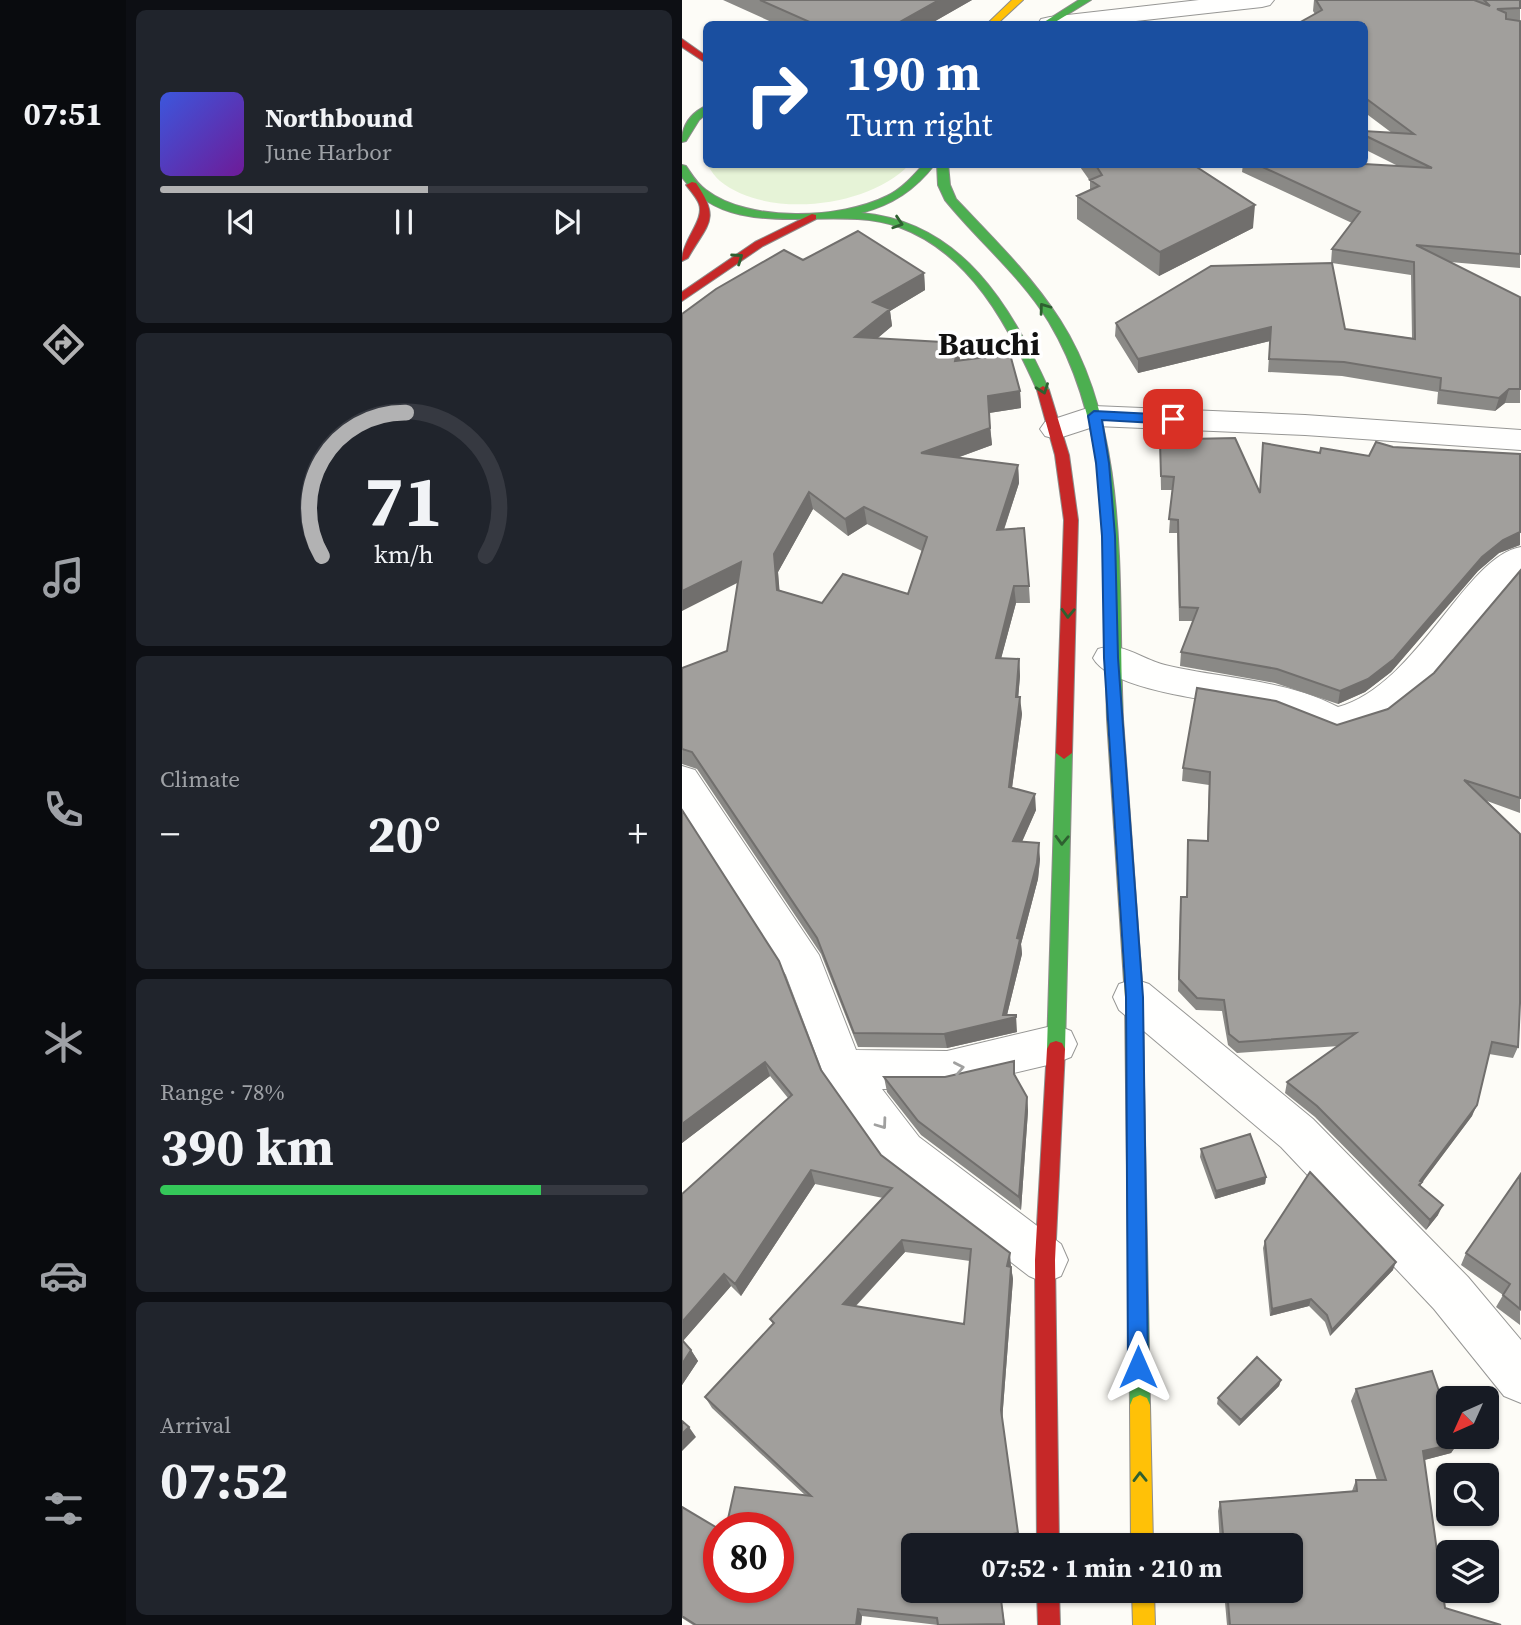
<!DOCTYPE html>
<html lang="en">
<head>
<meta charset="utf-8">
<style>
	body { margin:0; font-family:"Source Serif 4",serif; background:#20242c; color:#f1f3f6; height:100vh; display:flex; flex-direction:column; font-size:26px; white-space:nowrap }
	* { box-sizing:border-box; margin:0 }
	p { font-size:23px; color:#9ea1a6 }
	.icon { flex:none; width:38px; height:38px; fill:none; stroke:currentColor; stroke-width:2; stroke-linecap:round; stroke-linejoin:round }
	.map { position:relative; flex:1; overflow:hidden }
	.panel { display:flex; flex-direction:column; gap:10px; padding:10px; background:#0d0f14; width:556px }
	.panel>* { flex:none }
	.top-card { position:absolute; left:21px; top:21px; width:665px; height:147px; border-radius:10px; box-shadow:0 2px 5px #0004; background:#1a4fa0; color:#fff; overflow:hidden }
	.needle { width:46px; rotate:225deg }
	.controls { position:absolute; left:754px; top:1386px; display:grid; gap:14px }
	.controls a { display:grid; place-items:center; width:63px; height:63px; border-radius:10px; background:#171b24; box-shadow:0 2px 5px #0004; font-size:35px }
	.speed { position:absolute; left:21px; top:1512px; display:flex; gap:14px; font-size:35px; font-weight:700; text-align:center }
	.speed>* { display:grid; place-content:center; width:91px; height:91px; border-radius:50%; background:#171b24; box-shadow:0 2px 5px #0004; line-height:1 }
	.speed .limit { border:10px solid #d22; background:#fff; color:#111 }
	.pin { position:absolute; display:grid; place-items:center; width:60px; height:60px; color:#fff; margin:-30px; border-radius:14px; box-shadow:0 4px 10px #0006 }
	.me { position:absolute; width:77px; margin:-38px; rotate:0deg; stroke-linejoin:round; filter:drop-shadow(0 0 5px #0008) }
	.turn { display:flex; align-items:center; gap:24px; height:147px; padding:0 28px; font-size:32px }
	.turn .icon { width:91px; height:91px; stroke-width:2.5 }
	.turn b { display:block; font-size:49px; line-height:60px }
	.big { font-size:52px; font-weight:700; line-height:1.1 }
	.panel .card { flex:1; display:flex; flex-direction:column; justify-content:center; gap:10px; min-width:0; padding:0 24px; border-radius:10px; background:#20242c }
	.panel .dial { align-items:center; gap:0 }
	.dial svg { height:182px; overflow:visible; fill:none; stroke:#363941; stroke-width:7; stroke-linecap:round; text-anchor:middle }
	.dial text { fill:#f1f3f6; stroke:none }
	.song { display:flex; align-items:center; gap:21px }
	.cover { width:84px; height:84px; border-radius:10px; background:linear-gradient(135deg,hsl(230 70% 55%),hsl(280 70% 35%)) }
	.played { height:7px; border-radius:4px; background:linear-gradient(90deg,#b2b2b3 55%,#363941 55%) }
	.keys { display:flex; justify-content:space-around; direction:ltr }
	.heat { display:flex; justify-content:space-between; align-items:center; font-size:38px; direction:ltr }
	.charge { height:10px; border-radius:5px; background:linear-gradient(90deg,#34c759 78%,#363941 0) }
	.trip { position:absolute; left:219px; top:1533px; width:402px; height:70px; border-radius:10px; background:#171b24; box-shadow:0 2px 5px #0004; font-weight:700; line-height:70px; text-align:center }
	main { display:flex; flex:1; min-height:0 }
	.tabs { display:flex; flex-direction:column; width:126px; justify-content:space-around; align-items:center; background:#090b0e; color:#9ea1a6 }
	.tabs .icon { width:49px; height:49px }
	.tabs .selected { color:#b2b2b3 }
	.tabs b { font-size:32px; color:#f1f3f6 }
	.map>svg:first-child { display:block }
	.green { fill:#e6f3d7 }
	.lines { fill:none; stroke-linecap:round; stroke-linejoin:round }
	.street-casing { stroke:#979795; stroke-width:2 }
	.fast-casing { stroke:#8e8d8b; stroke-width:2 }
	.slow-casing { stroke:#8e8d8b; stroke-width:2 }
	.jam-casing { stroke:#8e8d8b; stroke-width:2 }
	.street { fill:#fffffe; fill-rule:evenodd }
	.fast { fill:#4caf50; fill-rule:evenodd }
	.slow { fill:#ffc107; fill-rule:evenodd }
	.jam { fill:#c62828; fill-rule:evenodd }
	.wall { fill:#8a8986; fill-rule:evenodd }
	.shaded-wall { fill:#716f6d }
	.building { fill:#a19f9c; stroke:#716f6d; stroke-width:2; fill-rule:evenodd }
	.oneway { stroke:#2e6030 }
	.oneway2 { stroke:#a0a09f }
	.route { fill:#1a73e8; stroke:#114b97; stroke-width:2 }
	.labels { text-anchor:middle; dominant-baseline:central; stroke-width:7; stroke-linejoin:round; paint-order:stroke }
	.far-town-label { font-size:32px; font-weight:bold; fill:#111; stroke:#fff }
</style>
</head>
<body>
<main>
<nav class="tabs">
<b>07:51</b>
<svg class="icon selected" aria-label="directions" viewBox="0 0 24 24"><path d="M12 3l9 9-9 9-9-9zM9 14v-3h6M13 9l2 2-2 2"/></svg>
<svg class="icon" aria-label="music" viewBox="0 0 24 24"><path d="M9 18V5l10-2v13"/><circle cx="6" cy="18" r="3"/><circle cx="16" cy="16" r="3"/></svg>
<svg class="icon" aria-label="phone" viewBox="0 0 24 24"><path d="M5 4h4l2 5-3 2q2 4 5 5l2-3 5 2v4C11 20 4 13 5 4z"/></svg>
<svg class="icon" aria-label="climate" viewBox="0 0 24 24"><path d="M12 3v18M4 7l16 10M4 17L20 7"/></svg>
<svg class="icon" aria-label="car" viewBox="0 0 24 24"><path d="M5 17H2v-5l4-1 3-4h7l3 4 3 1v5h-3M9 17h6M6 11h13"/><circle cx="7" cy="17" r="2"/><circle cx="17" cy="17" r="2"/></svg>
<svg class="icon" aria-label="filters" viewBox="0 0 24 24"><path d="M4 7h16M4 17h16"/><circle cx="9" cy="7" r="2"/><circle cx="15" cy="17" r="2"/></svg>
</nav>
<section class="panel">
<div class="card">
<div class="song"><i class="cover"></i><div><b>Northbound</b><p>June Harbor</p></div></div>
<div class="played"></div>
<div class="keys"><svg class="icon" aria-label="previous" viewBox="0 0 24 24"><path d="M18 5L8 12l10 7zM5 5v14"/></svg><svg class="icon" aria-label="pause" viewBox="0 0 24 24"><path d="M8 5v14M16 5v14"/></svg><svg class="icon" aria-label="next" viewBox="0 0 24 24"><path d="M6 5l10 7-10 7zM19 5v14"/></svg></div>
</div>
<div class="card dial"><svg viewBox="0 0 100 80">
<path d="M14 69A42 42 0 1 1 86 69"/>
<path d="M14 69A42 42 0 0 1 51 6" stroke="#b2b2b3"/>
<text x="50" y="56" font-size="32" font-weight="700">71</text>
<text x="50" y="72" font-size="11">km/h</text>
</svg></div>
<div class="card"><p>Climate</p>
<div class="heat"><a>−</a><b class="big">20°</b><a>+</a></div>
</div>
<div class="card"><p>Range · 78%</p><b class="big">390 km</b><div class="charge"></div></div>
<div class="card"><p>Arrival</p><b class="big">07:52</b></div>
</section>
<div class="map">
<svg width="839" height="1625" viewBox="0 0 839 1625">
	<rect width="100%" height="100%" fill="#fdfcf7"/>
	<path class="green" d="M25,165V164L227,165C187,207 86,220 38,181C33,177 29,170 25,165Z"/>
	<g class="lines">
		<g class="street-casing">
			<path id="street" d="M517,0H592L588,5L580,7L427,24H356L359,19L368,17Z
				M412,406L623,415L839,430V450L623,435L414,426L374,439L363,436L358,429L363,422Z
				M839,547V575L747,685L702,720L653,736C632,730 614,718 593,712C553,702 431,694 411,658L416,649C441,641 459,659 483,665C541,679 602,679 656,707C736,685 783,556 839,547Z
				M0,766L13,770L137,955L174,1050L265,1051L374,1025L389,1031L395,1044L389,1057L374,1063L265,1089H200L237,1137L379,1244L386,1260L379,1276L363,1283L347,1276L205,1167L145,1083L104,975L0,813Z
				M452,979L467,984L631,1119L786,1277L839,1340V1403L822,1396L752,1309L599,1147L437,1010L431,997L437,984Z"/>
		</g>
		<g class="fast-casing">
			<path id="fast" d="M397,0H409L370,24H359Z
				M24,106V114L17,120L4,141L0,142C0,125 9,113 24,106Z
				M242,164H253C233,190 210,205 179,213C280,222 329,306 367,390L365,393H357L355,390C326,325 288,253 217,227C150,202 49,247 0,177V165L4,166C10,175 15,184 24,190C67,223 159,219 205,196C220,189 231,176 242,164Z
				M255,164H266L268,185L274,199C310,237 349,275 378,320C450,432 435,591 441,719L438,723L433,725L425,719C421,588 437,439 367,322C339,276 297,242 263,200L256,185Z
				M382,747L390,753L383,1049L380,1055L374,1057L368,1055L365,1049L374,753Z
				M453,1077L459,1079L462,1085L468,1405L465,1412L458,1415L451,1412L448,1405L444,1085L447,1079Z"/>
		</g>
		<g class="slow-casing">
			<path id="slow" d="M330,0H341L315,24H305Z
				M433,713L441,719L461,997L462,1085L459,1091L453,1093L447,1091L444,1085L443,997L425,719Z
				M458,1395L465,1398L468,1405L471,1545H449L448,1405L451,1398Z
				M450,1591H472L473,1625H451Z"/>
		</g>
		<g class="jam-casing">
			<path id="jam" d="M0,39L24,56V63L0,47Z
				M10,182L14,183C39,220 26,223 6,258L0,261C0,240 23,220 17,204C15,198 8,190 4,185Z
				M130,214L134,215V219L81,246L0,301V292L73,242Z
				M361,386L367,390L387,455L396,520L390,753L382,759L374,753L382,520L373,455L355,390Z
				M374,1041L380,1043L383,1049L373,1260L377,1545H355L353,1260L365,1049L368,1043Z
				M355,1591H377L378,1625H356Z"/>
		</g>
		<use href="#street" class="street"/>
		<use href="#fast" class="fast"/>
		<use href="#slow" class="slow"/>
		<use href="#jam" class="jam"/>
	</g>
	<path class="wall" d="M41,0H290L248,24H94Z
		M632,0H838V21H836H838V268L768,262L838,297V403H823L813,411L755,404L756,392L660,376L586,372L588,341L456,373L433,336L434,323L649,263L650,249L670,223L560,172L561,164H682L716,166L682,149V131L710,133L682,112V24L633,14L631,11ZM650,263L729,275L730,338L663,329Z
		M396,164H510L571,228L477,276L395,219V196L408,190V181Z
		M121,260L242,273L243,290L208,311L210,326L195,338L278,360L338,391L339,408L307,413L310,445L275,458L336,465L337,483L322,530L347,586L348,603H334L319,658L337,659L338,676L336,697L340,714L330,787L354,810L340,842L358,859L356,879L339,944L340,954L325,1015L335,1032L265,1048L176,1047L139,954L15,769L0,764V668L45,651ZM131,509L166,536L185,524L240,551L226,594L140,603L97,590L96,572Z
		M478,442L578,492L580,457L638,453L687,456L711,447L838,454V545L817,553L796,571L709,672L683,692L656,704L593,683L498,666L499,652L511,621H497L495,533H487L490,490H479Z
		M838,571V813L805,801L838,834V1015L836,1047L831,1058L807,1054L790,1116L739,1184L738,1186L756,1215L744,1230L633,1117L603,1093L605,1082L657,1046L555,1053L546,1045L540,1011L514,1010L496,991L498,909L499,897H505L506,840L525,841L527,785L500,781L501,768L655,725L706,709L752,673Z
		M0,810L139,1070L199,1155L329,1267L331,1279L320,1421L337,1542L320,1545H231V1591H318L323,1625H256L180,1616L179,1625H11L0,1618V1507L37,1587L124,1496L30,1408L23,1397L91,1324L88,1319L201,1198L133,1184L59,1296L49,1286L1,1341L9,1350L16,1361L0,1385V1194L106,1098L88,1076L0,1143ZM223,1252L288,1261L282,1324L174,1306Z
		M202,1077H333L345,1097L346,1111L339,1210L239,1135L205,1092Z
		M519,1149L584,1177L583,1184L533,1199L518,1157Z
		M838,1175V1325L814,1307L821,1295L779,1265L784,1253Z
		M583,1241L711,1270L648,1336L643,1322L627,1306L588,1316L581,1248Z
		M599,1380L597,1386L557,1426L535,1404L536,1398Z
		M674,1389L776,1443L769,1453L742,1460L763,1608L819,1625H545L542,1591H609V1545H538L536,1511L538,1502L670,1491L674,1480H695L669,1401Z"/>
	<path class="shaded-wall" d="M257,0H290L248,24H214Z
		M573,205L571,228L477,276L478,252Z
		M242,273L243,290L208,311L210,326L176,355L173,337L191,302Z
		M589,327L588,341L456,373V359Z
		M277,343L278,360L273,361Z
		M827,389L823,403L813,411L817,398Z
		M338,391L339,408L307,413L306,396Z
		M308,428L310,445L241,470L239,453Z
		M336,465L337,483L316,547L315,530Z
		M127,492L131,509L96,572L99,607L95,590L92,554Z
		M182,507L185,524L166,536L163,519Z
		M838,532V545L817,553L796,571L709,672L683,692L656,704L658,691L800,557L821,540Z
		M59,562L63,579L0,611V591Z
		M332,586L334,603L315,674L314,658Z
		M337,659L338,676L335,713L334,697Z
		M338,697L340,714L328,803L327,787Z
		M353,794L354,810L333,857L331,841Z
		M357,843L358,859L356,879L339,944L340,954L324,1019L334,1015L335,1032L265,1048L262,1034L321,1015L335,938Z
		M83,1062L88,1076L0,1143V1124Z
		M345,1097L346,1111L339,1210L337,1197Z
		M795,1105L790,1116L739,1184L736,1193L738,1181Z
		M129,1170L133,1184L59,1296L53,1284Z
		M584,1177L583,1184L533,1199L534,1191Z
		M761,1205L756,1215L744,1230L748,1220Z
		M220,1240L223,1252L165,1315L161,1304Z
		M328,1253L329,1266L327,1278L325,1266Z
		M714,1262L711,1270L648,1336L650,1330Z
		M329,1267L331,1279L320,1421L337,1542L319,1410Z
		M42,1274L49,1286L0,1342V1322Z
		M629,1299L627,1306L588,1316L590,1309Z
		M9,1350L16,1361L0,1385V1364Z
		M599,1380L597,1386L557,1426L559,1420Z
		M7,1427L14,1437L0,1451V1434Z
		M776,1443L769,1453L735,1462L741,1451Z
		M176,1609L180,1616L179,1625H174Z"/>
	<path class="building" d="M78,0H257L214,24H147L140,22L132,24Z
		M634,0H792L808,6L802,0H838V8L815,9L824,13V19L838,21V254L734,245L838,297V389H827L817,398L758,390L759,378L662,362L587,359L589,327L456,359L434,323L529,266L650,263L663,329L733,339L732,262L650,249L678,212L574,164H682L750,168L682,135V131L732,134L682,97V24H615L640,10Z
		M413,164H510L573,205L478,252L395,196L417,186L408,180L420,175Z
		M176,231L242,273L191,302L208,309L173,337L277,343L273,361L328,354L338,391L306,396L308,428L239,453L336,465L315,530L342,528L347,586H332L314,658L337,659L334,697H338L327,787L353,794L331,841L357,843L355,863L335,938L338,939L321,1015H334V1017L262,1034L172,1033L135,938L10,752L0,749V668L45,651L59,562L0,591V314L34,289L102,250L121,260ZM127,492L163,519L182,507L245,537L226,594L161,574L140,603L95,590L92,554Z
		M553,438L578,493L581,443L638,453L639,448L687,456L694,442L711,447L838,454V532L821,540L800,557L712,659L686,679L658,691L595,669L499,652L516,608L498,607L496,520L487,519L492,477L479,476L478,442L507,443V439Z
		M838,571V798L782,780L838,834V1003L836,1047L810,1042L795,1105L738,1181L740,1182L737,1185L761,1205L748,1220L635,1106L605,1082L674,1033L557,1042L547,1034L542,1000L515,998L497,979L499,897H505L506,840L526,841L528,772L501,768L515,688L594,701L655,725L706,709L752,673Z
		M0,810L97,961L139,1070L199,1155L328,1253L325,1266L329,1267L319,1410L336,1533L311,1538L312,1545H231V1591H318L322,1624L256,1625L255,1618L176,1609L174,1625H14L0,1616V1507L37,1529V1587H96V1528H44L53,1487L129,1496L23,1397L92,1323L88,1319L210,1188L129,1170L53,1284L42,1274L0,1322V1194L110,1095L83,1062L0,1124ZM220,1240L289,1249L282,1324L161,1304Z
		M332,1061V1074L345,1097L337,1197L236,1121L202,1077H263Z
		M568,1134L584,1177L534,1191L519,1149Z
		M628,1172L714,1262L650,1330L645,1315L629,1299L590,1309L583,1241Z
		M838,1175V1309L821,1295L828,1284L784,1253Z
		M0,1340L9,1350L0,1364Z
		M575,1357L599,1380L559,1420L536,1398Z
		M750,1371L766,1417V1437H774L776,1443L741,1451L763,1608L819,1625H548L545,1591H609V1545H542L538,1502L675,1491L674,1480H704L674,1389Z
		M0,1421L7,1427L0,1434Z"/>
	<defs><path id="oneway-chevron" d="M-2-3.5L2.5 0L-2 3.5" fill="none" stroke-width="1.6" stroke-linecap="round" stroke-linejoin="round" transform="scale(1.75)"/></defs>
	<g class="oneway">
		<use href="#oneway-chevron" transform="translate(216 223) rotate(18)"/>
		<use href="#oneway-chevron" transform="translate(56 258) rotate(-35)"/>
		<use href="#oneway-chevron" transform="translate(362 308) rotate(-126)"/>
		<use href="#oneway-chevron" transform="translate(361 389) rotate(70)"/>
		<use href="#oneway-chevron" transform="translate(386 613) rotate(92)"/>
		<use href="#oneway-chevron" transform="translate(380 840) rotate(92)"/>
		<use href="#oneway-chevron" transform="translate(458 1477) rotate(-91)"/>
	</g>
	<g class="oneway2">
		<use href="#oneway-chevron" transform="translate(277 1068) rotate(-11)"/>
		<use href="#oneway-chevron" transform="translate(200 1124) rotate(54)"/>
	</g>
	<path class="route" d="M412,411L491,415L498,419L491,424L420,420L427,463L433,536L436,658L461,997L466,1367L463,1374L456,1377L449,1374L446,1367L444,997L422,658L420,536L414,463L406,416Z"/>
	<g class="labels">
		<g class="far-town-label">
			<text x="307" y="344">Bauchi</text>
		</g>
	</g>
</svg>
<div class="controls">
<a><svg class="needle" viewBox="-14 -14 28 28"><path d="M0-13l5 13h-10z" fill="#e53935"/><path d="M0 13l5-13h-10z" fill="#9ea1a6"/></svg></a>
<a><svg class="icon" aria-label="search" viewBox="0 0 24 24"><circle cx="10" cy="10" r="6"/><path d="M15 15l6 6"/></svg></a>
<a><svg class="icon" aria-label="layers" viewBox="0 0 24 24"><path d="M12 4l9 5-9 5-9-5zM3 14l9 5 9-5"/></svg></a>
</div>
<div class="speed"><div class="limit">80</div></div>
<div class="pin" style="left:491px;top:419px;background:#d93025"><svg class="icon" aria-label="arrive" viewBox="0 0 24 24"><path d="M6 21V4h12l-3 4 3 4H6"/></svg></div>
<svg class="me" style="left:456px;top:1367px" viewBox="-20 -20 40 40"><path d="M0-17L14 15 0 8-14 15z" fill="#1a73e8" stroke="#fff" stroke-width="4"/></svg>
<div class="trip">07:52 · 1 min · 210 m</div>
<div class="top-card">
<div class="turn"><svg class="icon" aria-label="right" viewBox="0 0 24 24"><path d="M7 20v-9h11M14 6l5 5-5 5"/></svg><div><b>190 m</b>Turn right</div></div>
</div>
</div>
</main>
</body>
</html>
